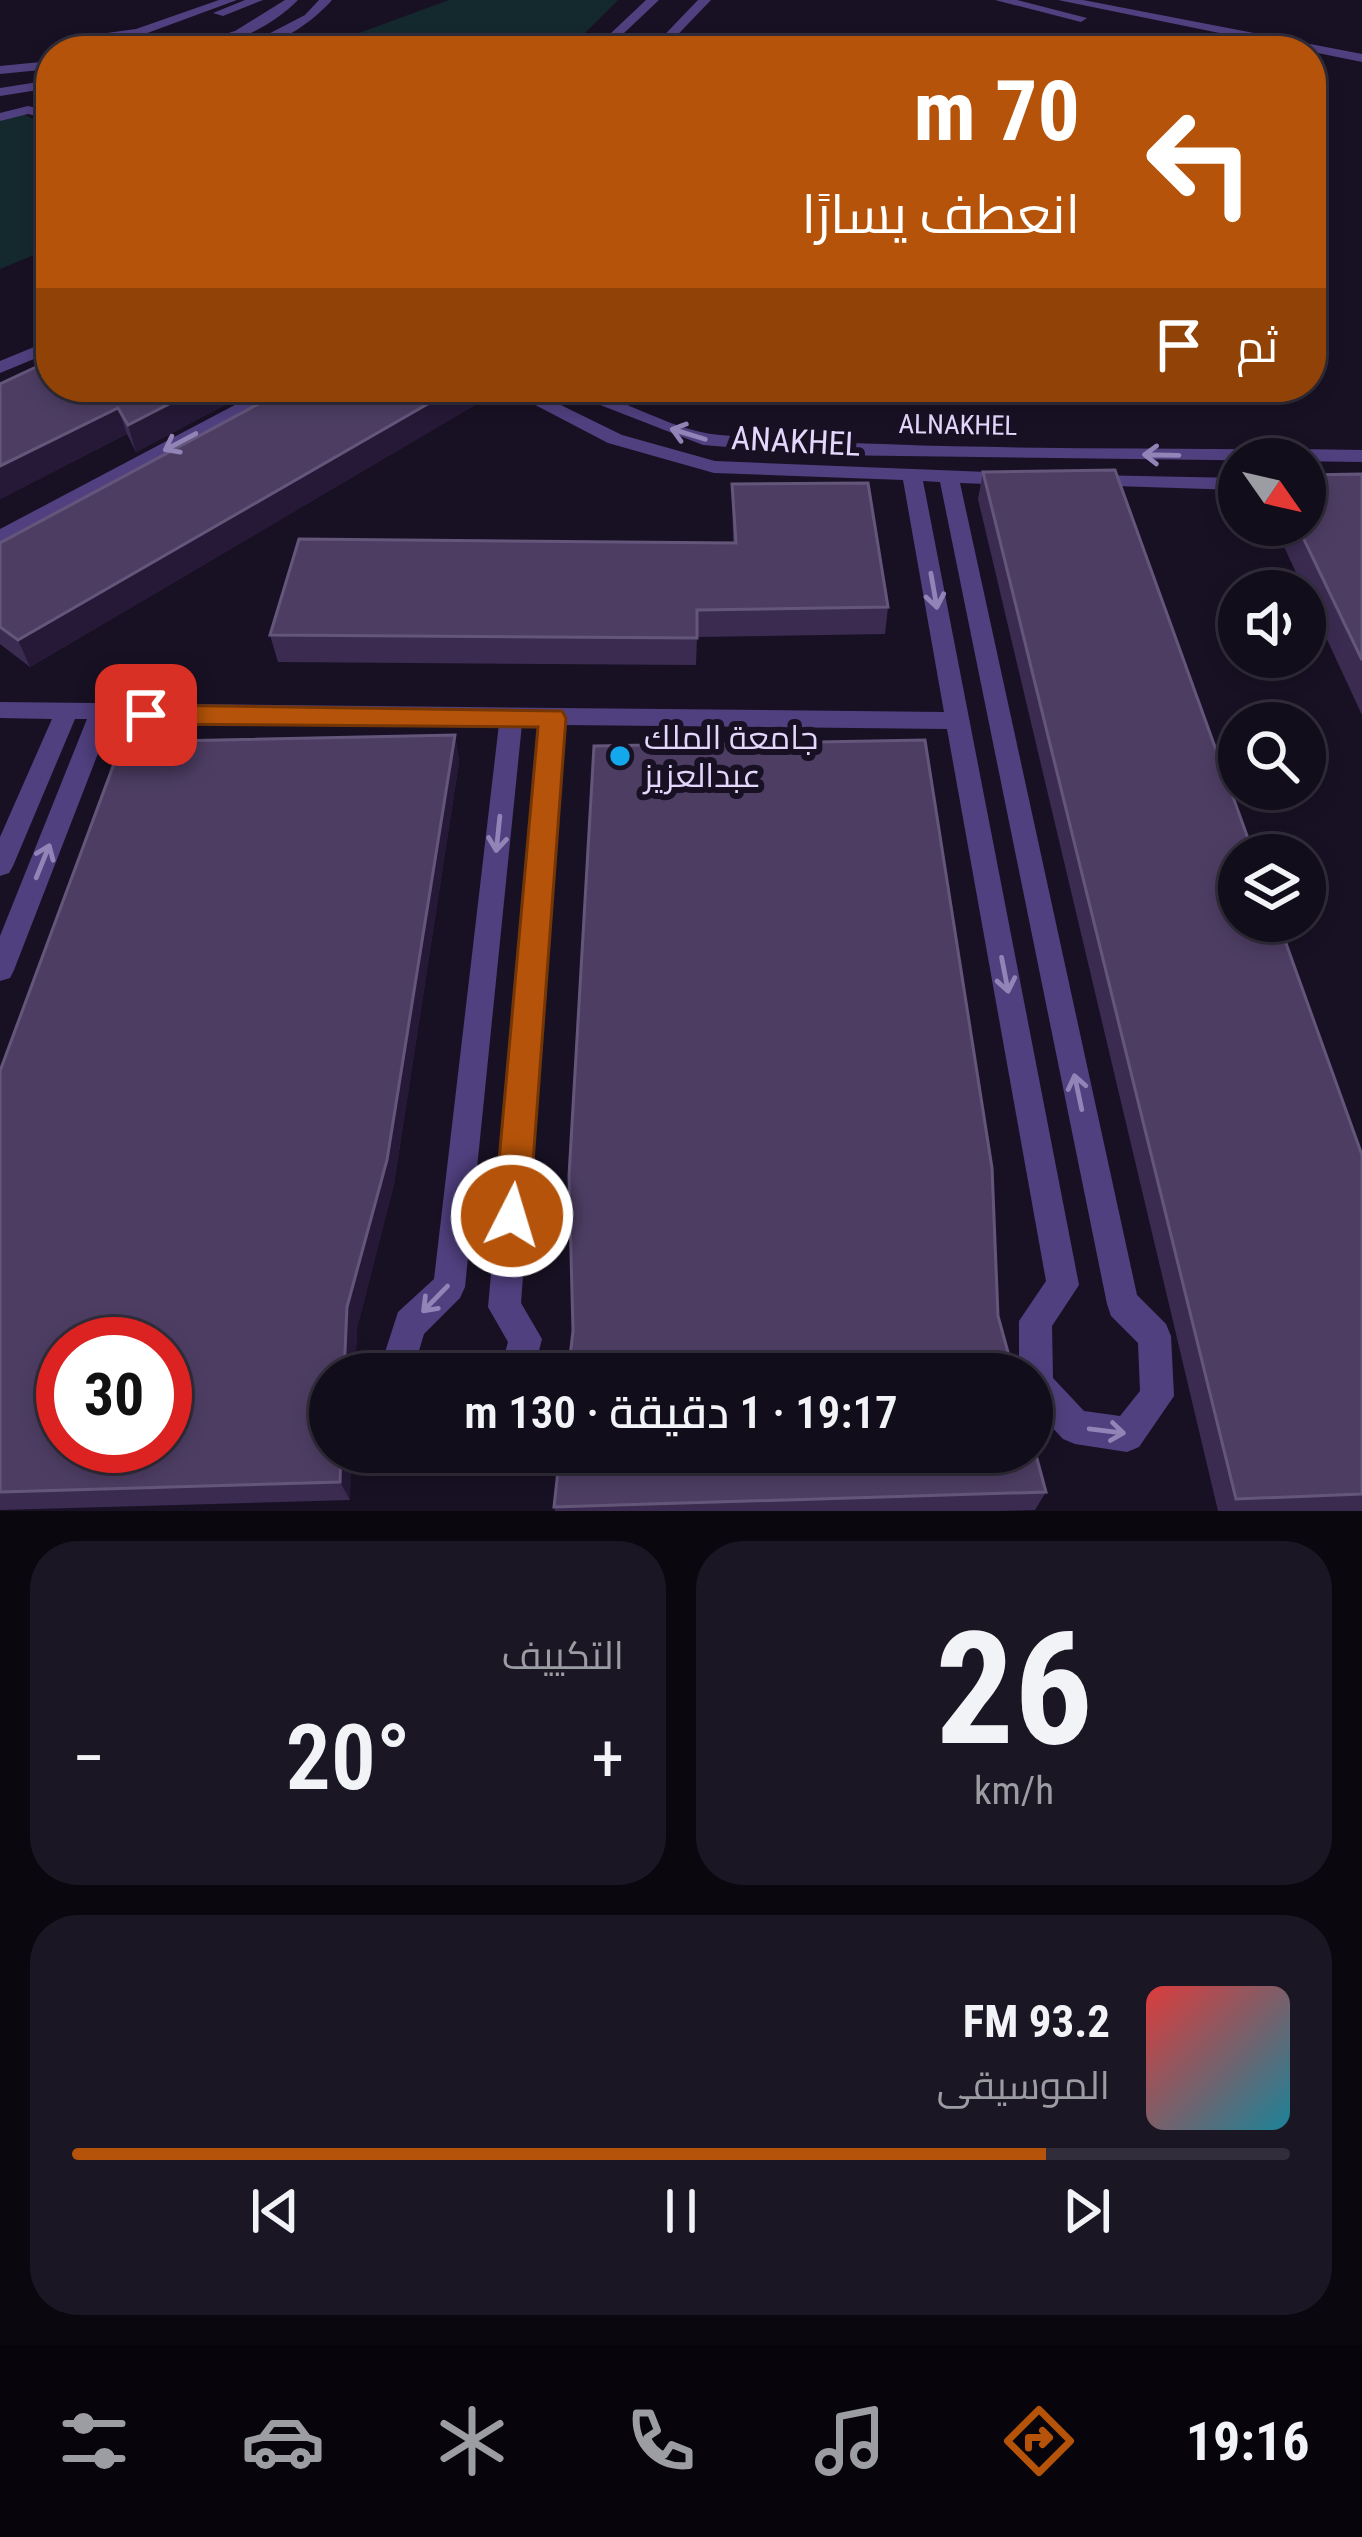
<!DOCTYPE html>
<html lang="ar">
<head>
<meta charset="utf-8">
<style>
	body { margin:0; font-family:"Roboto Condensed",Cairo,sans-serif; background:#1b1624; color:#f1f3f6; direction:rtl; height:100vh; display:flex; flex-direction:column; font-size:45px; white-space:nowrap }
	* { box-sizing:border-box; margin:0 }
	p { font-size:39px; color:#9c9ca3 }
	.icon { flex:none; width:66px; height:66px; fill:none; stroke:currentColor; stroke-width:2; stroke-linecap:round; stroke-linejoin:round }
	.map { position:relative; height:1511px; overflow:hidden; direction:ltr }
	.panel { display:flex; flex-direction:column; gap:30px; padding:30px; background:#0a070f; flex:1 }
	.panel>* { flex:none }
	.guide { position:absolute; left:36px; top:36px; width:1290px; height:366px; border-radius:48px; box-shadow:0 6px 18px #0003,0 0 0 3px #312d3a; direction:rtl; background:#b45309; color:#fff; overflow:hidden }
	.needle { width:78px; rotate:124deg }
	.tools { position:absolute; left:1218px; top:438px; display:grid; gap:24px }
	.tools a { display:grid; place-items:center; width:108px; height:108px; border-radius:50%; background:#120d1b; box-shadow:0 6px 18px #0003,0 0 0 3px #312d3a; font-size:60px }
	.speed { position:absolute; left:36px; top:1317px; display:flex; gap:24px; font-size:60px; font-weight:700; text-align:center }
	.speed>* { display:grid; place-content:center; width:156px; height:156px; border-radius:50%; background:#120d1b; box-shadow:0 6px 18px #0003,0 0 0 3px #312d3a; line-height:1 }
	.speed .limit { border:18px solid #d22; background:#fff; color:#111 }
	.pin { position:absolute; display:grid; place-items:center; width:102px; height:102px; color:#fff; margin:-51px; border-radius:24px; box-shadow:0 6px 18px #0006 }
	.me { position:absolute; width:132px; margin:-66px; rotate:5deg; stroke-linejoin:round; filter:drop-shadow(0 0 9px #0008) }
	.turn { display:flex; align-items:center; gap:42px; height:252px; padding:0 48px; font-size:54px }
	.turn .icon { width:156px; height:156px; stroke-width:2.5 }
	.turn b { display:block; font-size:84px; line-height:102px }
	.then { display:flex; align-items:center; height:114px; padding:0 48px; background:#0003; gap:24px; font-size:45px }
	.big { font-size:90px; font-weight:600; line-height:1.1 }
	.panel .widget { flex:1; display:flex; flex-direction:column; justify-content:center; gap:18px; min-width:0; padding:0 42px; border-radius:48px; background:#1b1624 }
	.panel .dial { align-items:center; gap:0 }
	.dial b { font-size:156px; line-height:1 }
	.song { display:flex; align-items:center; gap:36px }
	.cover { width:144px; height:144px; border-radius:18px; background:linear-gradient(135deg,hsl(0 70% 55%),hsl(190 70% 35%)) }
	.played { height:12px; border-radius:6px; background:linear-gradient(90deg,#b45309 80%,#312d3a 80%) }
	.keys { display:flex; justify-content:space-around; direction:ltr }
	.heat { display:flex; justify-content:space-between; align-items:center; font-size:66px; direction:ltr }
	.panel .tiles { flex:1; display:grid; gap:30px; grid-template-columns:1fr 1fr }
	.widget:last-child { grid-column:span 2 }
	.trip { position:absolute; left:309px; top:1353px; width:744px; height:120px; border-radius:60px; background:#120d1b; box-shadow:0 6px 18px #0003,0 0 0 3px #312d3a; font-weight:600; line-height:120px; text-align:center; direction:rtl }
	.tabs { display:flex; height:192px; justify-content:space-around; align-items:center; background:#07050b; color:#9c9ca3 }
	.tabs .icon { width:84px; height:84px }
	.tabs .selected { color:#b45309 }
	.tabs b { font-size:54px; color:#f1f3f6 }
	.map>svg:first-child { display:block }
	.green { fill:#14292e }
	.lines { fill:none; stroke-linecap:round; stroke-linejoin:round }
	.street { fill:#50407f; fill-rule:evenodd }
	.wall { fill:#3b2b51 }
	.shaded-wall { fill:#251937 }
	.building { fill:#4d3d63; stroke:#64567b; stroke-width:3; fill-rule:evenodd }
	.oneway { stroke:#9284b7 }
	.route { fill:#b45309; stroke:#753606; stroke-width:3 }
	.poi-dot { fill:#13a7ec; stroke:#181124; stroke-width:4.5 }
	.labels { text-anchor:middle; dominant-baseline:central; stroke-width:12; stroke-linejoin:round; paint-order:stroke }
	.far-street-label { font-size:27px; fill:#e3d7fc; stroke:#181124 }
	.street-label { font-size:33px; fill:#e3d7fc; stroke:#181124 }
	.poi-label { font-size:33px; fill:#e3d7fc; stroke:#181124; text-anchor:start }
</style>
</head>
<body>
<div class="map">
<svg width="1362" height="1511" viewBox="0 0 1362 1511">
	<rect width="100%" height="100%" fill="#181124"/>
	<path class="green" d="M449,0H618L567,51H310Z
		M21,113L51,128V248L0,269V120Z"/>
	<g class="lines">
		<path class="street" d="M219,0H237L142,35L100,41L97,45L104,51H89L84,46L92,35L136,29Z
			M245,0H263L223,16L213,13Z
			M285,0H298C265,33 218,51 172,51L235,31Z
			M319,0H332C310,25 270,51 236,51L305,15Z
			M646,0H659L605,51H592Z
			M698,0H711L662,51H649Z
			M995,0H1017L1087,18L1081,22Z
			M1058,0H1083L1362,54V62Z
			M51,61V69L0,74V66Z
			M51,80V88L0,96V88Z
			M28,106L51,111V119L28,114L0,121V113Z
			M51,340V352L0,373V361Z
			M269,387H292L0,543V529Z
			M501,387H524L622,435L715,461L1013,473L1023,479L1013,485L960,483L1137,1295L1166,1324L1171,1336L1174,1396L1139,1447L1127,1452L1075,1444L1063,1439L1032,1406V1374H1019V1321L1046,1281L947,729L564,725L521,1303L542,1339L533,1374H499L508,1342L488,1307L541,725L522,724L465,1287L460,1298L424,1334L412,1374H378L398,1312L434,1279L499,724L111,720L14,970L10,978L0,981V936L87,719H75L13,866L9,873L0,876V837L52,719L0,718V702L944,712L903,480L714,473L608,443ZM923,481L940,482L1107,1304L1111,1316L1138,1343L1140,1391L1120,1416L1084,1411L1053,1378L1052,1326L1079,1285Z
			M554,387C613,387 662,430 720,435C933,452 1148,447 1362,450V462L824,455L703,445Z
			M1090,475L1239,478V490L1083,485V477Z"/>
	</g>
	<path class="wall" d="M0,384L259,387L136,452L127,434L0,499Z
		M485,399L30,667L0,644V543Z
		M983,472L1362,1155V1511H1218L978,499Z
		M1362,474V715L1274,525H1305Z
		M732,484L888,607L885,634L697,637L696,665L278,662L270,635L733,543Z
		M455,735L459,762L394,1184L357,1328L355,1374H330L350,1500L0,1510V1071Z
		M1046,1492L1035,1510L996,1511H555L554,1507Z"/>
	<path class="shaded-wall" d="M202,387H259L136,452L128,425Z
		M457,387H483L485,399L30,667L18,640Z
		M118,408L127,434L0,499V466Z
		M455,735L459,762L394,1184L357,1328L355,1374H344L347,1307Z
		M341,1452H352L350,1500L340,1482Z"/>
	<path class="building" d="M51,360V387H202L128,425L118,408L0,466V384Z
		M290,387H457L18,640L0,627V543Z
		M1115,470L1254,855H1239V921H1278L1362,1155V1494L1236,1499L983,472Z
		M1362,474V660L1297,525H1305V475Z
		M868,483L888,607L697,610V638L270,635L299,539L736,543L732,484Z
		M455,735L387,1160L347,1307L344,1374H330V1452H341L340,1482L0,1492V1071L122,742ZM63,1344H165V1446H63Z
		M925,740L992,1168L998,1316L1014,1374H568L573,1331L569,1176L594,746Z
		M1032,1440L1046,1492L554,1507L560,1452H1032Z"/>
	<defs><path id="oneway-shaft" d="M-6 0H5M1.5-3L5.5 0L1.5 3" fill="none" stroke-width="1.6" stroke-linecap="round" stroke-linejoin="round" transform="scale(3)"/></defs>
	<g class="oneway">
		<use href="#oneway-shaft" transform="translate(688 434) rotate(-163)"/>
		<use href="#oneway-shaft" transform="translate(180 442) rotate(152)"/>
		<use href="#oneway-shaft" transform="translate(1161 455) rotate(-179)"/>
		<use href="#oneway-shaft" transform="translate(934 591) rotate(80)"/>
		<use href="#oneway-shaft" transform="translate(498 834) rotate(96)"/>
		<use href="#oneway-shaft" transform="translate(43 861) rotate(-68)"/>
		<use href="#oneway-shaft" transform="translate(1005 975) rotate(79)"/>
		<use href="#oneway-shaft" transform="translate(1078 1092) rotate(-102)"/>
		<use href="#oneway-shaft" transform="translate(435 1299) rotate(134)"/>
		<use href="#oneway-shaft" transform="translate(1107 1431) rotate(7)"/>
	</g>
	<path class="route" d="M146,705L562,711L566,718L529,1216L524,1229L512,1233L499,1229L494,1216L538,727L146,724L133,715Z"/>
	<circle class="poi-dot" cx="620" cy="756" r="12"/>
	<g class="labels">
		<g class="far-street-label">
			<text transform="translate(958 425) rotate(1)">ALNAKHEL</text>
		</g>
		<g class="street-label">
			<text transform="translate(796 441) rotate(3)">ANAKHEL</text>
		</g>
		<g class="poi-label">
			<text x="644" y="737">جامعة الملك<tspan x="644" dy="38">عبدالعزيز</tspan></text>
		</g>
	</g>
</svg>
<div class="tools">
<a><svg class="needle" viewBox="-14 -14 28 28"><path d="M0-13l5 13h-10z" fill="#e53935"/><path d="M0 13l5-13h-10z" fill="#9c9ca3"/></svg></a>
<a><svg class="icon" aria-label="sound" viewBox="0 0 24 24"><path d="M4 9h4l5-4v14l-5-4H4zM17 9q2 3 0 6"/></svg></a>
<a><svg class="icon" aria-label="search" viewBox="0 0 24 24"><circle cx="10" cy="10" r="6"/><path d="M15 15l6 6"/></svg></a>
<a><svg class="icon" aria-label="layers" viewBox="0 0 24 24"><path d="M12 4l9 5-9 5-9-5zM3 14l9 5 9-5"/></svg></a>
</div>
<div class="speed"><div class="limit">30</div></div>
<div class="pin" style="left:146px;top:715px;background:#d93025"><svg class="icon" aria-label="arrive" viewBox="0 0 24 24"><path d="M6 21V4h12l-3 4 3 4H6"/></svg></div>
<svg class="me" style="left:512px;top:1216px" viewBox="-20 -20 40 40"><circle r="17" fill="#b45309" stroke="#fff" stroke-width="3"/><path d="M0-11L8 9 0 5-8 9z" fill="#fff"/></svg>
<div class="trip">19:17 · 1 دقيقة · 130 m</div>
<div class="guide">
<div class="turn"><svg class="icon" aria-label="left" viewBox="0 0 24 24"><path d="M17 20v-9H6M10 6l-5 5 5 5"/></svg><div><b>70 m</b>انعطف يسارًا</div></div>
<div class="then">ثم<svg class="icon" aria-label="arrive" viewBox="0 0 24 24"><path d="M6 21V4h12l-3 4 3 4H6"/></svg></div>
</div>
</div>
<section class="panel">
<div class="tiles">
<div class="widget dial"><b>26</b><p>km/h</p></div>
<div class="widget"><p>التكييف</p>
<div class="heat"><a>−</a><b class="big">20°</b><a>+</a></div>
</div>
<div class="widget">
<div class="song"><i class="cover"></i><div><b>93.2 FM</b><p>الموسيقى</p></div></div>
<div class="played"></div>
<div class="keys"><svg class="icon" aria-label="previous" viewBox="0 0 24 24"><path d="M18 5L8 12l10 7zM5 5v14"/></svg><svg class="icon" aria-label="pause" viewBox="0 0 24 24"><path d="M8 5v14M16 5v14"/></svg><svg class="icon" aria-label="next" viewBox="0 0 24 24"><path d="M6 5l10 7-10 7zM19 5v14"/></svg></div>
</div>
</div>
</section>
<nav class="tabs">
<b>19:16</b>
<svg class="icon selected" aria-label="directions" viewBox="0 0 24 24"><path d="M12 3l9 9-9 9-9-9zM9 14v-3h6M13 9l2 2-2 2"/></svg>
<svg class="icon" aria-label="music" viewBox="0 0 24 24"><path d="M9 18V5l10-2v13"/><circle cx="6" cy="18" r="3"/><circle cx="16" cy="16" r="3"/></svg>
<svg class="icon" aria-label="phone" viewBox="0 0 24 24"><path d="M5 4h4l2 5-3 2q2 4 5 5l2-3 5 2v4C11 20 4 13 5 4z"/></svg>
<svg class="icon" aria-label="climate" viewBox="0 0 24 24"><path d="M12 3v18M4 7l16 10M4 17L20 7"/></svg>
<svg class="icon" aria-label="car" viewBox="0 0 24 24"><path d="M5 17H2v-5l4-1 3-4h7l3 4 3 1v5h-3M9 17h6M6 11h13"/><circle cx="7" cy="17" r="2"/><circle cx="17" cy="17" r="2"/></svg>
<svg class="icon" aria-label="filters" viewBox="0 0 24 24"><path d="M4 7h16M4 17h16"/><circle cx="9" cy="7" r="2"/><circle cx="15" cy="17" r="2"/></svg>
</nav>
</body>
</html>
